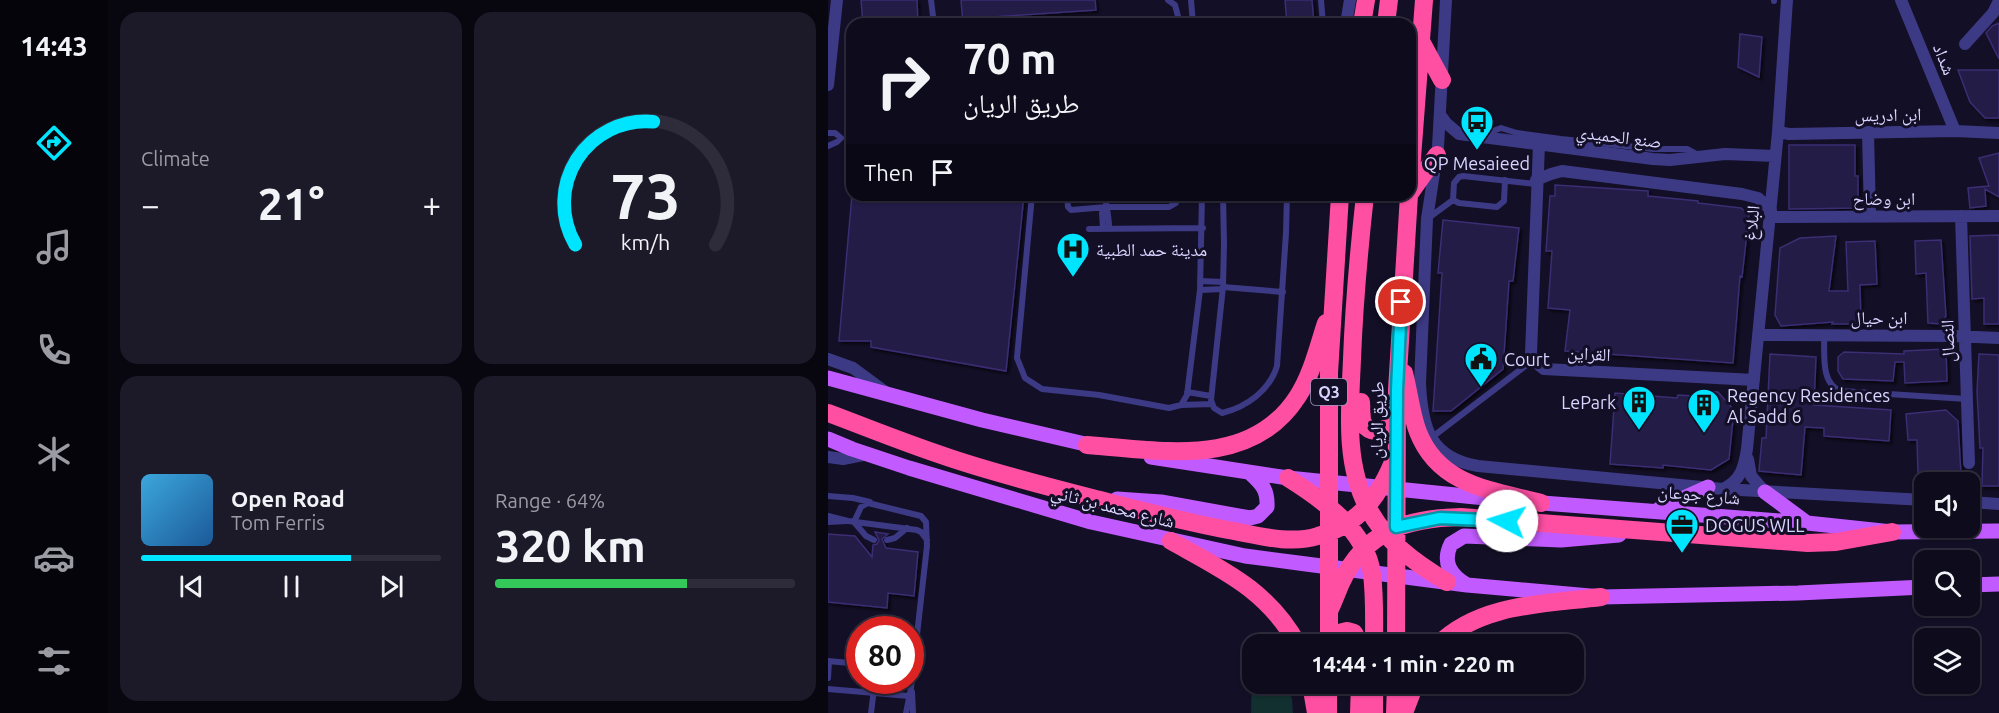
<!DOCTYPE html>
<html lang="en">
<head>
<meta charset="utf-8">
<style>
	body { margin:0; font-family:Ubuntu,"Noto Naskh Arabic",sans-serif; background:#1c1929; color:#f1f3f6; height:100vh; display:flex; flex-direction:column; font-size:22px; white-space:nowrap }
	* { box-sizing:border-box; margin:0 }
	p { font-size:20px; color:#9b9ba3 }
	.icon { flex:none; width:33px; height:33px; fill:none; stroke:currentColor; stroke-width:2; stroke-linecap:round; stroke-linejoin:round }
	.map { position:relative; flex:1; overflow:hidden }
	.details { display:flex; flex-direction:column; gap:12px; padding:12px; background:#08060f; width:720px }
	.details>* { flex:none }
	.top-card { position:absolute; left:18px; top:18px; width:570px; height:183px; border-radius:18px; box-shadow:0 2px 4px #0004,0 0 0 2px #2e2b3b; background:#0e0b1c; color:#f1f3f6; overflow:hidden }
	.fabs { position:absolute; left:1086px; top:472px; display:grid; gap:12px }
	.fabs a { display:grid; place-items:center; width:66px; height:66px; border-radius:12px; background:#0e0b1c; box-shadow:0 2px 4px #0004,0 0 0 2px #2e2b3b; font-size:30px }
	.speed { position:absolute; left:18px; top:616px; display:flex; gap:12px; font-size:30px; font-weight:700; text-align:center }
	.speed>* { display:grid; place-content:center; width:78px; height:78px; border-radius:50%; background:#0e0b1c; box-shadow:0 2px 4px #0004,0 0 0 2px #2e2b3b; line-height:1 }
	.speed .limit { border:9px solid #d22; background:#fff; color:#111 }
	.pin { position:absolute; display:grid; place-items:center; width:51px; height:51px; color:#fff; margin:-26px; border:3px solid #fff; border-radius:50%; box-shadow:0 2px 6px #0007 }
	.me { position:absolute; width:66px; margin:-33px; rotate:275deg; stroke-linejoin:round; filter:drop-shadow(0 0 4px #0008) }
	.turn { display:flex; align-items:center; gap:21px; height:126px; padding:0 18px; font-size:27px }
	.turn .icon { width:78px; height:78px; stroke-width:2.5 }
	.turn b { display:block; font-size:42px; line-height:51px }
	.then { display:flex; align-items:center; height:57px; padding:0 18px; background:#0003; gap:12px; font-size:22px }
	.big { font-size:45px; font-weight:700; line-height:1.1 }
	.details .card { flex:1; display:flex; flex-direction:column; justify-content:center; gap:9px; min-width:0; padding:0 21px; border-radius:18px; background:#1c1929 }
	.details .dial { align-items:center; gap:0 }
	.dial svg { height:156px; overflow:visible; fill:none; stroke:#2e2b3b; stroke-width:7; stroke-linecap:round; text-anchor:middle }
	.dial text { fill:#f1f3f6; stroke:none }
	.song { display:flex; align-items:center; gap:18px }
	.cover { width:72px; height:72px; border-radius:9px; background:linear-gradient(135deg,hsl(200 70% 55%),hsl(210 70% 35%)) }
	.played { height:6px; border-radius:3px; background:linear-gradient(90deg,#00e5ff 70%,#2e2b3b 70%) }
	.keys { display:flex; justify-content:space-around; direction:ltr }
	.heat { display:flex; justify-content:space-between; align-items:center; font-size:33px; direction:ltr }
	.charge { height:9px; border-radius:4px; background:linear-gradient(90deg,#34c759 64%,#2e2b3b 0) }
	.details .tiles { flex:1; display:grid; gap:12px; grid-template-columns:repeat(2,1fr) }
	.trip { position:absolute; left:414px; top:634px; width:342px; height:60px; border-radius:18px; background:#0e0b1c; box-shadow:0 2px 4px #0004,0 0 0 2px #2e2b3b; font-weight:700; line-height:60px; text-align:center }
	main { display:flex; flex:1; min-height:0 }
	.menu { display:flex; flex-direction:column; width:108px; justify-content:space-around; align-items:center; background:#06040b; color:#9b9ba3 }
	.menu .icon { width:42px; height:42px }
	.menu .selected { color:#00e5ff }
	.menu b { font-size:27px; color:#f1f3f6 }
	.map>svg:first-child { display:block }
	.green { fill:#12302f }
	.building { fill:#241b47; stroke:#3b2d73; stroke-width:1.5; filter:url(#shadow) }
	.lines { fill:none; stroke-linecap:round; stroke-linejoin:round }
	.lane { stroke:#3d3a85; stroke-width:6 }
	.street { stroke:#3d3a85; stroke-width:12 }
	.primary { stroke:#c25bff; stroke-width:15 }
	.highway { stroke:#ff4fa3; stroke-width:18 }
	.route-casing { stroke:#0095a6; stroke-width:15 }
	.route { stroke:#00e5ff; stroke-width:10 }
	.labels { text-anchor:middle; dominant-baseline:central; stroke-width:6; stroke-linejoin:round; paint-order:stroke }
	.shield { fill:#130f26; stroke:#9e99be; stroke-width:1.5 }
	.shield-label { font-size:16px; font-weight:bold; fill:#d9d4ff }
	.street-label { font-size:18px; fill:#d9d4ff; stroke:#130f26 }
	.poi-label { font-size:18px; fill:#d9d4ff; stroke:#130f26; text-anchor:start }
</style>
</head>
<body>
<main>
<nav class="menu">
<b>14:43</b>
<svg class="icon selected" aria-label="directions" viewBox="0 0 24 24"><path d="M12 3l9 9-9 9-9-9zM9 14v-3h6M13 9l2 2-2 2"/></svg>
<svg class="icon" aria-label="music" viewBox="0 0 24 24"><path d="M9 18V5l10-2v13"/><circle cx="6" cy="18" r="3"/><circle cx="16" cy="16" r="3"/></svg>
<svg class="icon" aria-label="phone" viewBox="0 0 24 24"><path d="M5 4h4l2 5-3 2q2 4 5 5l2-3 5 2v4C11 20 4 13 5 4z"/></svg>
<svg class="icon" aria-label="climate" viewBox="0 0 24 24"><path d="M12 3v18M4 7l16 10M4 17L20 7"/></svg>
<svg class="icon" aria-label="car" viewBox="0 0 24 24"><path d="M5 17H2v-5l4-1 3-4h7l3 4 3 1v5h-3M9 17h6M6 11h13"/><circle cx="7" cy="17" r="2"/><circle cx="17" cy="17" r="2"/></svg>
<svg class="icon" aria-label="filters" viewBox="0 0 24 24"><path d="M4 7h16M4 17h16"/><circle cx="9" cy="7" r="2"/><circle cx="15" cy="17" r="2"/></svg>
</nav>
<section class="details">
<div class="tiles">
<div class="card"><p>Climate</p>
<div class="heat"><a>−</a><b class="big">21°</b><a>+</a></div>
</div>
<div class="card dial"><svg viewBox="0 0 100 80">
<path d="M14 69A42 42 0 1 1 86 69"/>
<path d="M14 69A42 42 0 0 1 54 6" stroke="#00e5ff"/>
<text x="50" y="56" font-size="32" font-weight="700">73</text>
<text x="50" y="72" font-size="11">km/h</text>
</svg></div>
<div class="card">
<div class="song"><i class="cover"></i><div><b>Open Road</b><p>Tom Ferris</p></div></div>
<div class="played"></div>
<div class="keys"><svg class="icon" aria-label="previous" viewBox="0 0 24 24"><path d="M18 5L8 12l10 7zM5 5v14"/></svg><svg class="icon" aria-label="pause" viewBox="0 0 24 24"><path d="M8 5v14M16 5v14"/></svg><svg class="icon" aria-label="next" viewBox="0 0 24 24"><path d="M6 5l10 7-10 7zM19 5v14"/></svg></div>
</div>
<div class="card"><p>Range · 64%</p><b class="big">320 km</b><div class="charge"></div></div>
</div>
</section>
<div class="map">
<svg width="1171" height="713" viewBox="0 0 1171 713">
	<defs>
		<filter id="shadow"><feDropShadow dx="2.5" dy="2.5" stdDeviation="1.5" flood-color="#0009"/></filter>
	</defs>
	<rect width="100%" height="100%" fill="#130f26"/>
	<path class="green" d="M424,666V684H459L464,699L465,713H423Z"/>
	<path class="building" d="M33,0H89L90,24H35Z
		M133,0H267L268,10L163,17L164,24H135Z
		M457,0H484L486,24H459Z
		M1171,23V59L1158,33L1164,26Z
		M912,34L934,37L931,77L910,67Z
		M1130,70H1171V118H1157L1142,102Z
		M961,145H1027V176H1030V208L961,209Z
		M1171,153V197L1157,189L1158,206L1142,208L1140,188L1161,186L1151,158Z
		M727,185L820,191V196L870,201V203L913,208L921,215L914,277L912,276L905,363L737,351L742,310L720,308L724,251H718L722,196H727Z
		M24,195H196L178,371L43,347V341H11Z
		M615,220L691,228L685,281H681L675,369L623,411H605L614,273H610Z
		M1171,235V324H1156V298L1144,299L1142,236Z
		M1008,236L1001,291H1020L1018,242L1047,241L1049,284L1032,285L1033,324H1004L1005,322L953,326L947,315L952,248L972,238Z
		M1113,240L1118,316L1113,324L1100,323L1098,273L1088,274L1087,241Z
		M1118,349L1119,381L1077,383L1076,362H1067L1065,381L1015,379L1010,371V357L1016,352L1076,354V351Z
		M942,354L988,357L986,405L1063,410L1061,441L996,436V428L977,427L973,475L931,471L934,438H938Z
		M1151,354L1171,355V486H1154L1155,448H1152L1149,391Z
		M874,391L890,392L906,410L901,459L883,470L835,465V468L782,464L787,393L849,398L850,395L866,396Z
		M1118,410L1130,421L1133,475L1123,483H1100L1090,474L1089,440H1080L1078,414Z
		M47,532L60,534L54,539L58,548L90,552L86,596L60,593L59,608L0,602V534L27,536L44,557L45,545L49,544L51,540Z"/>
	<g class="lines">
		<path class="lane" d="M103,0L106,24
			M340,0L347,5L352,24
			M363,0L365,24
			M493,0L495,24
			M946,1V0
			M0,133H7L13,138L9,142L0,146
			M654,135L673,128L689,133L733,139L826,149H859L872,156
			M677,180L676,201L669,207L631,203L625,200L626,183L631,177L635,176L708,184
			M204,195L189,358L197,378L214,389L271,395L341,408L353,405L359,395L372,290L374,195
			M239,195L240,207L243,210L278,207H341L348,203L349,195
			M277,195C278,206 281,216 281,227
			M395,195L396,244L395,287L383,400L386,408L394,413C419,407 442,390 449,366L458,233L459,195
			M599,219L625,200
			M275,228L274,213L278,207
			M261,229L375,228
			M372,281L395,282
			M395,287L455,292
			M372,290L395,289
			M996,335C997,353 992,384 1013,391L1139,399
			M359,392L383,396
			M353,405L384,404
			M603,438L705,360
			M0,496L25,498L42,502
			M0,516L20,521L89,530L93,532L99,540
			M0,522L19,521
			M46,540L38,536L26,522L33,507L40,503L93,516L98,522L99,546L83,688L78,713
			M59,540L67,538L79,528
			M0,661L32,664
			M0,678L1,661
			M0,689L81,696
			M84,692L85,713
			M43,713L47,681"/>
		<path class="street" d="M618,0L610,147L599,219L592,383C594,428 602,458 650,466L895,489L1096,500
			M1073,0L1127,131
			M518,24L522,0
			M1137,44L1165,13L1171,1
			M0,85L9,0
			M613,116L618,123L631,134L825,159L842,160L897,154L947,156
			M950,132L961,134L1127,131L1171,133
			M1040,132L1042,216
			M711,144L703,354L705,360L716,369L926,380
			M708,180L723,174L734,171L914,194L930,198L943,210
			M1133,216L1141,463
			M942,217L1171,216
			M931,335L1124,336L1171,338
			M0,359L25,368L59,393
			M0,457L15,459L40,454
			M920,459L923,476L937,492
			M895,489C913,480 916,468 919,449L950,132L959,0
			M1142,502L1171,504"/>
		<path class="primary" d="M0,378L154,420L270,447
			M0,439L24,449L81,468L263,522L417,556L478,564L639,585L773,597L970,593L1096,587
			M323,457L460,478L677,500
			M937,492L979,523
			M289,499L333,502L422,518L430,516L439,507C440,490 434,484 422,473
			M701,502L979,523L1064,532L1171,531
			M831,509L880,487
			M639,585C622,575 614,562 623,544L636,536L733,540L791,535
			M1142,585L1171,584"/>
		<path class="highway" d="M534,24L538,0
			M558,24L561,0
			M594,43L614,80
			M582,184L596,0
			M582,193L609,155
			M537,195C531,250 526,305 524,359C522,408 516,463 540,508C558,542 587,563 619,582
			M576,373C581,392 583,414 590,432C611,486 664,490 713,503
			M533,402L534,422C544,437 558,431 568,420
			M0,413C40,428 79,444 119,457C169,474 221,487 272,500C315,511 357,522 400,530C429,535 461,545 490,536C533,524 552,495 568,455
			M259,445C333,450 423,470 470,396C484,374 490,347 498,323
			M460,478C495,500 538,530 544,574C547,598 546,622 546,645
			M343,541C395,570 440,590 470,645
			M502,609C506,601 509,592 513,583C537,531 579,518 633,517L980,543L1008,542L1064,532
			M501,645V373L512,195
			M503,645L511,633L519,631L526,633L532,645
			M568,645L569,390L581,195
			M610,645C652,603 718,604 773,597
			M483,684L488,713
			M500,713V684
			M531,713L532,684
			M546,713V684
			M567,713L568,684
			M576,713L587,684"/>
	</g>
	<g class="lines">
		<g class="route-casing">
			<path id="route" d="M573,302L569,390L568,527L612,518L679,521"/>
		</g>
		<use href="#route" class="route"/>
	</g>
	<defs>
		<g id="bus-pin" transform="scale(1.725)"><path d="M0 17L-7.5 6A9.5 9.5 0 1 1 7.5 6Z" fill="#00e5ff" stroke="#130f26"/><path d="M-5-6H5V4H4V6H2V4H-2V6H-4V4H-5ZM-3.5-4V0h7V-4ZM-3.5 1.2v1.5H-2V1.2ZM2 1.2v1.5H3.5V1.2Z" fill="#111"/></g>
		<g id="hospital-pin" transform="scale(1.725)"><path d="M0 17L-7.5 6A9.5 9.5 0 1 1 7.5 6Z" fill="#00e5ff" stroke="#130f26"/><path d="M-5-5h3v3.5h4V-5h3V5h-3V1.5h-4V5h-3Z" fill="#111"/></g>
		<g id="civic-pin" transform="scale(1.725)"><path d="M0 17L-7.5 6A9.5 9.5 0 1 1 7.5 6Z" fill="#00e5ff" stroke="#130f26"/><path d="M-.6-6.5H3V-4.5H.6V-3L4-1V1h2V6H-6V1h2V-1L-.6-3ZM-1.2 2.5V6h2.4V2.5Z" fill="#111"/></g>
		<g id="building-pin" transform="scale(1.725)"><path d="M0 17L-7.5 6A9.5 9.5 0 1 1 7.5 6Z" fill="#00e5ff" stroke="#130f26"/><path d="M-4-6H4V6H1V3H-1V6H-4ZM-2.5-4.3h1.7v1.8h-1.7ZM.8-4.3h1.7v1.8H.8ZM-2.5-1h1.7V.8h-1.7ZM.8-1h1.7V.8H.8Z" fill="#111"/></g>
		<g id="office-pin" transform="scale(1.725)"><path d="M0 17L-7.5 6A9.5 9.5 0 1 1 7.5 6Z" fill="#00e5ff" stroke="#130f26"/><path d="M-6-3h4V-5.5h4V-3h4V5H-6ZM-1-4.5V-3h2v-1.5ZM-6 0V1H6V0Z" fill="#111"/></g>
	</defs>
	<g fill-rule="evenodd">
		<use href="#bus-pin" x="649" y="122"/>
		<use href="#hospital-pin" x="245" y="249"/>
		<use href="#civic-pin" x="653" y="359"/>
		<use href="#building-pin" x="811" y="402"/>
		<use href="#building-pin" x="876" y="405"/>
		<use href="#office-pin" x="854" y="525"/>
	</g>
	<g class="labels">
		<rect class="shield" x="483" y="379" width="36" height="26" rx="4.5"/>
		<g class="shield-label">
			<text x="501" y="392">Q3</text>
		</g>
		<g class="street-label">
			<text transform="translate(1117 59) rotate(68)">شداد</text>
			<text transform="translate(1060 114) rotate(-1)">ابن ادريس</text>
			<text transform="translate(791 136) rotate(7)">صنع الحميدي</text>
			<text x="1056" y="198">ابن وضاح</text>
			<text transform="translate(923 223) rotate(-85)">البلاغ</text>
			<text x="1051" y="317">ابن حيال</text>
			<text transform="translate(1119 341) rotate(-92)">النصال</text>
			<text transform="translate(761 353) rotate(3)">القراين</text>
			<text transform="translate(548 420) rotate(-89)">طريق الريان</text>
			<text transform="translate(871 494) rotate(5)">شارع جوعان</text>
			<text transform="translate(285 506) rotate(14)">شارع محمد بن ثاني</text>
		</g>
		<g class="poi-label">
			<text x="649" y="163" text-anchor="middle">QP Mesaieed</text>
			<text x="268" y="249">مدينة حمد الطبية</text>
			<text x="676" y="359">Court</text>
			<text x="899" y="395">Regency Residences<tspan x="899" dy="21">Al Sadd 6</tspan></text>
			<text x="788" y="402" text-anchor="end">LePark</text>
			<text x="877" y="525">DOGUS WLL</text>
		</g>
	</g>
</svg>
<div class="fabs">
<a><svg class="icon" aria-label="sound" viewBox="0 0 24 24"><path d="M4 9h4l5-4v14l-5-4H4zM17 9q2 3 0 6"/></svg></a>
<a><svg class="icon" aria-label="search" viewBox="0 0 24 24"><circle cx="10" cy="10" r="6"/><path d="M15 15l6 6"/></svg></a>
<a><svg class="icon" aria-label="layers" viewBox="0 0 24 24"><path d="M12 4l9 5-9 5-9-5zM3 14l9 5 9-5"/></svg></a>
</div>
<div class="speed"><div class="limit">80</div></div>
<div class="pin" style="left:573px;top:302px;background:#d93025"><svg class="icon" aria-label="arrive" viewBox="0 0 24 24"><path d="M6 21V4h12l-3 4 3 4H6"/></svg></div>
<svg class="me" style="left:679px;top:521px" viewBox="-20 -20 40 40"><circle r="19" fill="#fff"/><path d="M0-13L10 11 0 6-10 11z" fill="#00e5ff"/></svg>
<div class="trip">14:44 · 1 min · 220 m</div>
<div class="top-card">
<div class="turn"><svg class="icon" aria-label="right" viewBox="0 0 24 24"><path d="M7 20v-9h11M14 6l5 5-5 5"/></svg><div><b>70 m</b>طريق الريان</div></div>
<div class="then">Then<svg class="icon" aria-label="arrive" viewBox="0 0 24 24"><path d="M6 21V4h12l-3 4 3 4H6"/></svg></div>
</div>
</div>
</main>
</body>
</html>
